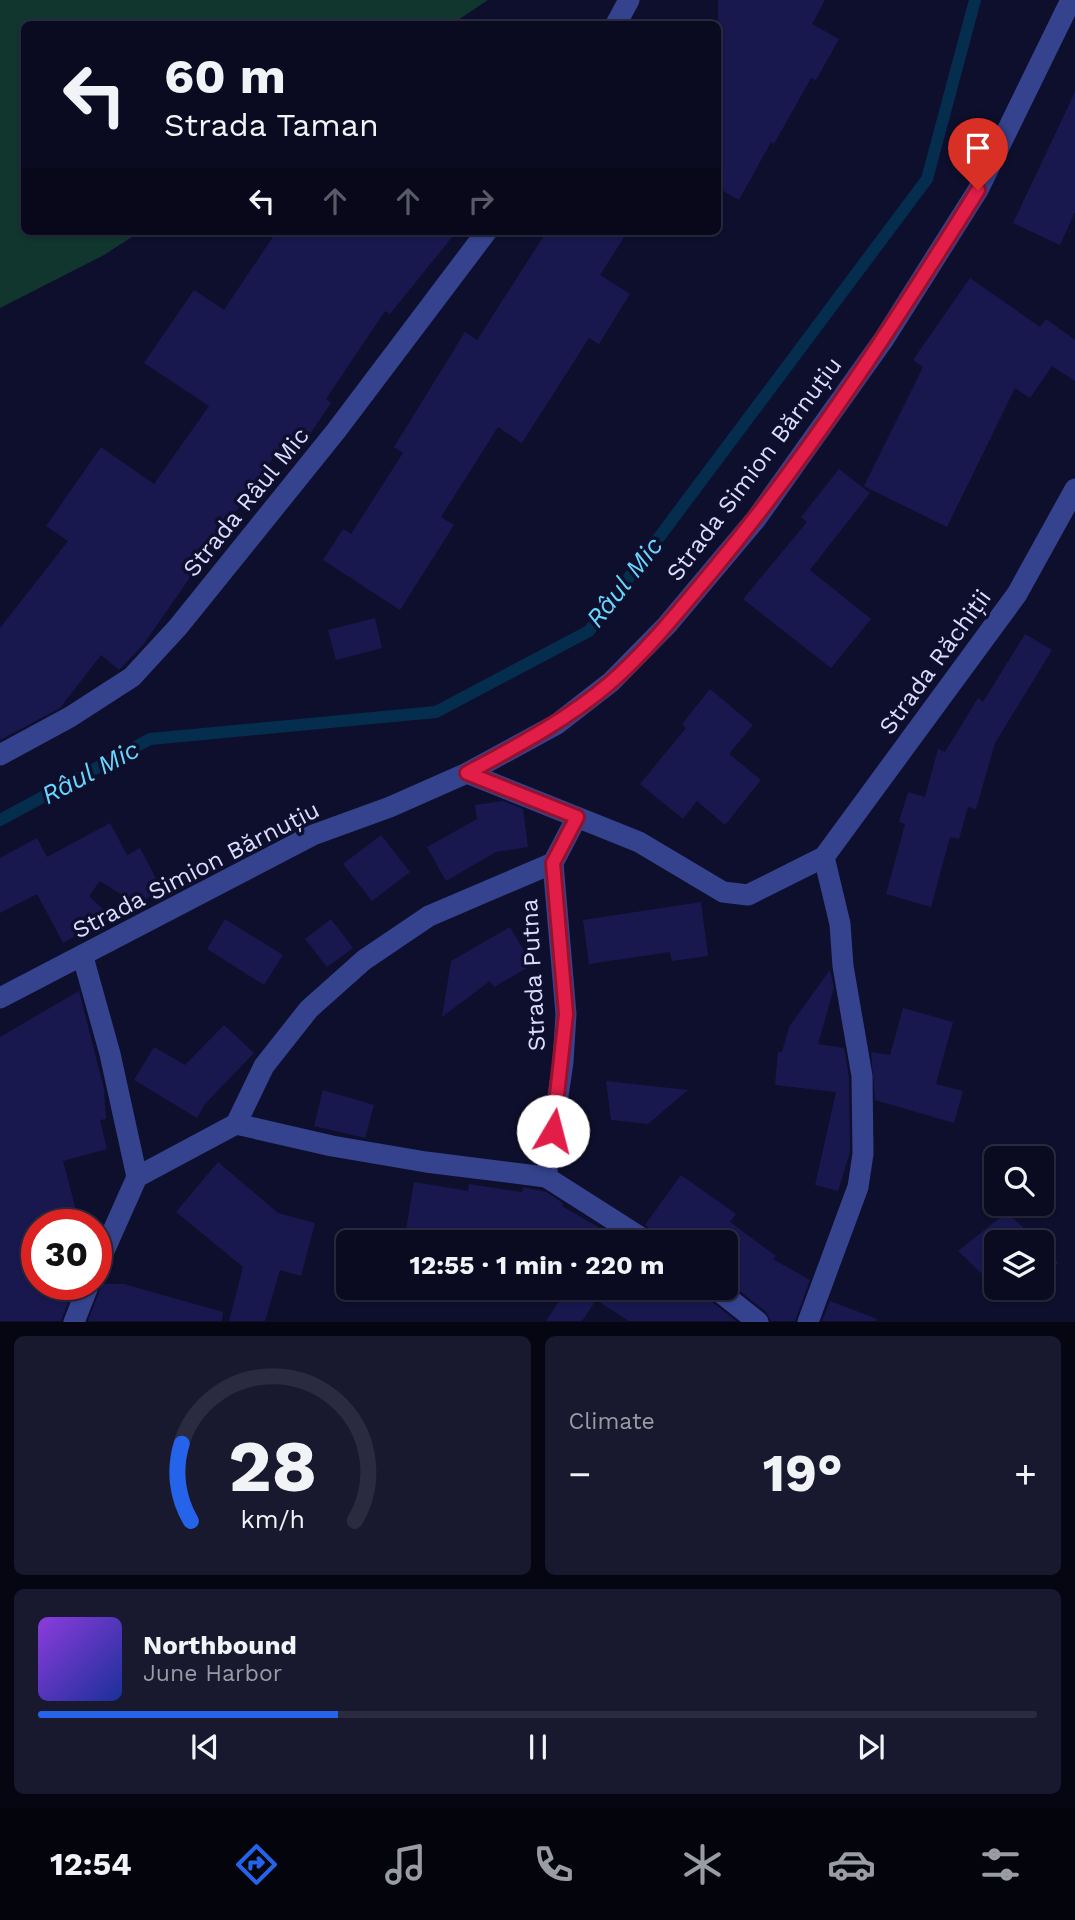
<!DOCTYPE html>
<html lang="en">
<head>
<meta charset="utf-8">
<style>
	body { margin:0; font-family:"Work Sans",sans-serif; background:#18192e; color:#f1f3f6; height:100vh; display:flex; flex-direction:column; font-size:26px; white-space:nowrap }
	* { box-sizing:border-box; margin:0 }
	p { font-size:23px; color:#999ba5 }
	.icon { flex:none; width:38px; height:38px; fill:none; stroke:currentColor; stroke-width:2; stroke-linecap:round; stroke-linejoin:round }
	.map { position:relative; height:1322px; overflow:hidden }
	.details { display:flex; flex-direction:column; gap:14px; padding:14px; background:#060612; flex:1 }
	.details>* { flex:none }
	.guide { position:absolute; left:21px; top:21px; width:700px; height:214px; border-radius:10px; box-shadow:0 2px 5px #0004,0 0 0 2px #2a2b3f; background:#0a0b21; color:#f1f3f6; overflow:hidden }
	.buttons { position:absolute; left:984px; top:1146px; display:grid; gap:14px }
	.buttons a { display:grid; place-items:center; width:70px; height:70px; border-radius:10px; background:#0a0b21; box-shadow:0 2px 5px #0004,0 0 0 2px #2a2b3f; font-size:35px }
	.speed { position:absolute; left:21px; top:1209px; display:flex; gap:14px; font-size:35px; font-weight:700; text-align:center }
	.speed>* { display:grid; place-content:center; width:91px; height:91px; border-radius:50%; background:#0a0b21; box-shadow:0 2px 5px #0004,0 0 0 2px #2a2b3f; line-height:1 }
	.speed .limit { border:10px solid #d22; background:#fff; color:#111 }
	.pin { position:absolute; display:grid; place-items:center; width:60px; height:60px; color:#fff; margin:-72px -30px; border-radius:50% 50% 50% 0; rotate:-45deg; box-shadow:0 0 7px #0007 }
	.pin .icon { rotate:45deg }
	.me { position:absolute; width:77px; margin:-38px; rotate:8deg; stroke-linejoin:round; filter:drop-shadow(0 0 5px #0008) }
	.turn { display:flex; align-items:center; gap:24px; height:147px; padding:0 28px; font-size:32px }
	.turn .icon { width:91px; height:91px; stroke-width:2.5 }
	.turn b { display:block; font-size:49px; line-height:60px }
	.lanes { display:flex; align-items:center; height:66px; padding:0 28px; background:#0003; justify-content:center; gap:35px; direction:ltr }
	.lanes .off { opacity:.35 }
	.big { font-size:52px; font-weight:700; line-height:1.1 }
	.details .widget { flex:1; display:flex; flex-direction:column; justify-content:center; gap:10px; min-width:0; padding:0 24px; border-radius:10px; background:#18192e }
	.details .dial { align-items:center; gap:0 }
	.dial svg { height:182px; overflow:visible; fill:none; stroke:#2a2b3f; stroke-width:7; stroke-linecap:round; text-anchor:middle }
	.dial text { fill:#f1f3f6; stroke:none }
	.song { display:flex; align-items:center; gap:21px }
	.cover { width:84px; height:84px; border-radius:10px; background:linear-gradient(135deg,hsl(270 70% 55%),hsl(230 70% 35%)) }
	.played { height:7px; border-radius:4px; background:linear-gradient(90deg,#2563eb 30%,#2a2b3f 30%) }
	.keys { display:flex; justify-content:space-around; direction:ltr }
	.heat { display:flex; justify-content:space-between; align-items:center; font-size:38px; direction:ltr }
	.details .tiles { flex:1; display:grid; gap:14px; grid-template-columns:1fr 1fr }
	.widget:last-child { grid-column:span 2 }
	.trip { position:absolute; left:336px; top:1230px; width:402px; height:70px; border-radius:10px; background:#0a0b21; box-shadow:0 2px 5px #0004,0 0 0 2px #2a2b3f; font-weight:700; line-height:70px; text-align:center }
	.tab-bar { display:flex; height:112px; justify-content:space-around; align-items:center; background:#04040d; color:#999ba5 }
	.tab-bar .icon { width:49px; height:49px }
	.tab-bar .on { color:#2563eb }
	.tab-bar b { font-size:32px; color:#f1f3f6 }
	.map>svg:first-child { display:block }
	.green { fill:#10362e }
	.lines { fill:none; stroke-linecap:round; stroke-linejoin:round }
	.stream { stroke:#052e4e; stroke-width:12 }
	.building { fill:#18184f }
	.minor { stroke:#35438f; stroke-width:21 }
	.route-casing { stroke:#92132f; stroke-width:18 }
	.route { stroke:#e11d48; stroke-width:12 }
	.labels { text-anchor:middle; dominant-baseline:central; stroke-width:7; stroke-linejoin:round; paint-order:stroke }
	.street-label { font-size:24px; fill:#d9dcff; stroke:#0e0f2c }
	.water-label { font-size:26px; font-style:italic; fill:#67d7ff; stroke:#0e0f2c }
</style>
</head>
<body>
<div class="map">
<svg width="1075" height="1322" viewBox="0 0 1075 1322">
	<rect width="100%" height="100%" fill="#0e0f2c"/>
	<path class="green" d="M0,0H488L452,24H24V231H141L104,255L0,308Z"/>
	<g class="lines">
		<path class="stream" d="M0,820L150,739L436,712L589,631L927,179L975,0"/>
	</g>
	<path class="building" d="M718,0H825L812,24L839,39L816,80L811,78L774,144L771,142L739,200L718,188Z
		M1075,92V212L1060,245L1013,223Z
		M277,231H457L390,314L385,311L326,399L331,403L303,444L289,435L143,645L119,670L101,655L60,708L0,740V628L68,541L46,526L101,447L154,484L209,406L144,363L194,290L224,310Z
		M547,231H628L600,275L630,294L599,344L589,338L522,443L498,427L441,517L454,525L400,610L323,560L343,529L351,534L403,453L394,447L465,332L477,340Z
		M970,278L1040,327L1046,319L1075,340V381L1052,366L1030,398L1015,388L947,527L864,486L923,367L913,360Z
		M839,469L870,493L810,570L871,619L831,668L743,599L807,522L801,517Z
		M375,618L382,648L336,660L328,630Z
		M1025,634L1052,650L995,743L976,809L968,807L959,839L950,837L931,907L886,894L905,824L899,822L908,792L925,797L938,749L945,752L978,698L983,702Z
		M710,689L753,725L729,754L761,780L725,825L697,801L683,819L640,784L686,728L682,724Z
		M503,801L523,809L528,847L496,852L446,881L427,847L477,819L475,805Z
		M110,823L127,855L140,848L162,890L136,904L100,881L89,896L111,917L63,943L37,894L0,913V858L37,838L47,857Z
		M381,835L410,872L372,901L343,864Z
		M701,902L708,956L672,961L670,952L589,964L583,920Z
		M225,919L283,955L264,985L207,949Z
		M331,919L353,948L327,967L305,939Z
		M510,927L532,965L494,987L490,981L442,1017L451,961Z
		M830,970L834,988L818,1044L844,1048L849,1077L850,1152L838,1191L815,1185L836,1092L775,1085L778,1052H782L789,1027Z
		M79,991L104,1089L106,1119L100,1120L107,1149L63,1161L80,1225H37V1284H75L61,1321H0V1037Z
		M903,1008L953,1022L936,1084L963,1091L954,1123L875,1100L871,1052L890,1055Z
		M224,1025L254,1053L205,1104L197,1118L134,1080L154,1047L185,1065Z
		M606,1081L688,1090L648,1124L611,1120Z
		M323,1090L374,1105L365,1138L314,1126Z
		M218,1162L278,1213L315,1223L301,1276L280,1270L265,1321H229L243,1267L176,1212Z
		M681,1175L736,1214L730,1222L776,1256L773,1259L810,1280L795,1321H771L766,1312L726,1280V1242H661L659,1235L645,1225Z
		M414,1182L468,1191L469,1184L522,1192L523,1187L532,1189L546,1192L563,1203L562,1206L624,1242H404Z
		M1007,1212L1038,1242H996V1287L958,1251Z
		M1041,1246L1058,1263L1041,1278Z
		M102,1284H124L223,1312L222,1321H88Z
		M407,1288H446L445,1294Z
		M568,1288H702L707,1298L736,1321H629L596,1300L582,1321H546Z
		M997,1288H1029L1012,1302Z
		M830,1301L877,1319L876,1321H822Z"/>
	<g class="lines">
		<path class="minor" d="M616,24L629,0
			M0,755L70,717L132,677L178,627L336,431L487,231
			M467,773L639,842L723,892L748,895L824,857L1017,594L1075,489
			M83,957L110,1054L137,1177L96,1269
			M0,998L313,835L390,807L467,773L557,724L611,682L667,625L756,519L884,339L978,190L1071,0
			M236,1124L264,1066L309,1009L364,960L429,916L553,863
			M137,1177L236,1124L332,1146L426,1162L546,1177L648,1242
			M546,1177L563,1062L566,1014L553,863L577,817
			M715,1288L758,1322
			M74,1322L89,1284
			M808,1322L858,1187L863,1154L862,1076L843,966L840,924L824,857"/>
	</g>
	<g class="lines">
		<g class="route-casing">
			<path id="route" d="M553,1131L566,1014L553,863L577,817L467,773C517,746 567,720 610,683C649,649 681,608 714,569C812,451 896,321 978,190"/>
		</g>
		<use href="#route" class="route"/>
	</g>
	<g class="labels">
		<g class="street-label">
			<text transform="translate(754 469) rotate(-53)">Strada Simion Bărnuțiu</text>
			<text transform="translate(246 502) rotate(-51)">Strada Râul Mic</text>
			<text transform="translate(935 662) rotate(-54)">Strada Răchiții</text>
			<text transform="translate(196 870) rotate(-27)">Strada Simion Bărnuțiu</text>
			<text transform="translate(533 975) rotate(-93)">Strada Putna</text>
		</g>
		<g class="water-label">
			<text transform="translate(624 582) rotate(-52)">Râul Mic</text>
			<text transform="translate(90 772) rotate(-28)">Râul Mic</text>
		</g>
	</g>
</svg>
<div class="buttons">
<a><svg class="icon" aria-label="search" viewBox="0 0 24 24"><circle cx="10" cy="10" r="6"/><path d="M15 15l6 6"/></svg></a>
<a><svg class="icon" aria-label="layers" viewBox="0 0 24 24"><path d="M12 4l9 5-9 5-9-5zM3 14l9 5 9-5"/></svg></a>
</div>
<div class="speed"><div class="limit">30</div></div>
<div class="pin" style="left:978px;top:190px;background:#d93025"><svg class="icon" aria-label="arrive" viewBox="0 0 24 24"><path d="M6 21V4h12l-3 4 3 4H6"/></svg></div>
<svg class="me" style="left:553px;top:1131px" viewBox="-20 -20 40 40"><circle r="19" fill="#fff"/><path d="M0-13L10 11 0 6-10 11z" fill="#e11d48"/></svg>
<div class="trip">12:55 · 1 min · 220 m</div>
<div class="guide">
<div class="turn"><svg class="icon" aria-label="left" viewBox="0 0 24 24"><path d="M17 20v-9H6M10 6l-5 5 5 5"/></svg><div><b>60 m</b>Strada Taman</div></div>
<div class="lanes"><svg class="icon" aria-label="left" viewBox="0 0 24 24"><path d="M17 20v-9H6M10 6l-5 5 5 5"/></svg><svg class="icon off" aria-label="ahead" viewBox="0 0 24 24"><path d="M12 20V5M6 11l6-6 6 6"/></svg><svg class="icon off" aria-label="ahead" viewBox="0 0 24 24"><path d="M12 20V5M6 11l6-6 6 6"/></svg><svg class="icon off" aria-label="right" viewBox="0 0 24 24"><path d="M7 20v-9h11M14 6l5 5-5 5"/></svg></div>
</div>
</div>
<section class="details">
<div class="tiles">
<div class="widget dial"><svg viewBox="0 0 100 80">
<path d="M14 69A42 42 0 1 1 86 69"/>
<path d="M14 69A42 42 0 0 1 10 35" stroke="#2563eb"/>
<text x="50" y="56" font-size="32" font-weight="700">28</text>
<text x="50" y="72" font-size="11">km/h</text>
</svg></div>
<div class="widget"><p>Climate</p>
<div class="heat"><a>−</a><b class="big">19°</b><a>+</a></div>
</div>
<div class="widget">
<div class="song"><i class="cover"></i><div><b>Northbound</b><p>June Harbor</p></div></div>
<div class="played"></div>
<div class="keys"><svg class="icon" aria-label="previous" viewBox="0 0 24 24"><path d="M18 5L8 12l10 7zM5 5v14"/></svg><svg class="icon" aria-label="pause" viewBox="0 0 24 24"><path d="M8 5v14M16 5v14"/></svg><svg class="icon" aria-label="next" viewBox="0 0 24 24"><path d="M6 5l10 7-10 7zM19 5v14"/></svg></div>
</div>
</div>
</section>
<nav class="tab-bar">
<b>12:54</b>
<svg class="icon on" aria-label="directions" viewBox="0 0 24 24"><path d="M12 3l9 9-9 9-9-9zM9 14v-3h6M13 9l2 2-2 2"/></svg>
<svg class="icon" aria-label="music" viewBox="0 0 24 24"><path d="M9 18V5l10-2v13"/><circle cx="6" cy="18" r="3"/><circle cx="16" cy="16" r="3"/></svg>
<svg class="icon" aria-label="phone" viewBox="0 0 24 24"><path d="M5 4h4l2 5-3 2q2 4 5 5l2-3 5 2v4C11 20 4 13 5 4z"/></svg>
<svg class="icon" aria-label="climate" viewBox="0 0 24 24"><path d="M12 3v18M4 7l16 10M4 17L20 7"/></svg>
<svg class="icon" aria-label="car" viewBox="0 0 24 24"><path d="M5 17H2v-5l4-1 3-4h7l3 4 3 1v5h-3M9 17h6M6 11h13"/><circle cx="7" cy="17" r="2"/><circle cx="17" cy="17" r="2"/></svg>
<svg class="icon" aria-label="filters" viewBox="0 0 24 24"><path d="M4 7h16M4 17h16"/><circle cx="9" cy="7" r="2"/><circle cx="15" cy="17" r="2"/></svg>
</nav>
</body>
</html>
